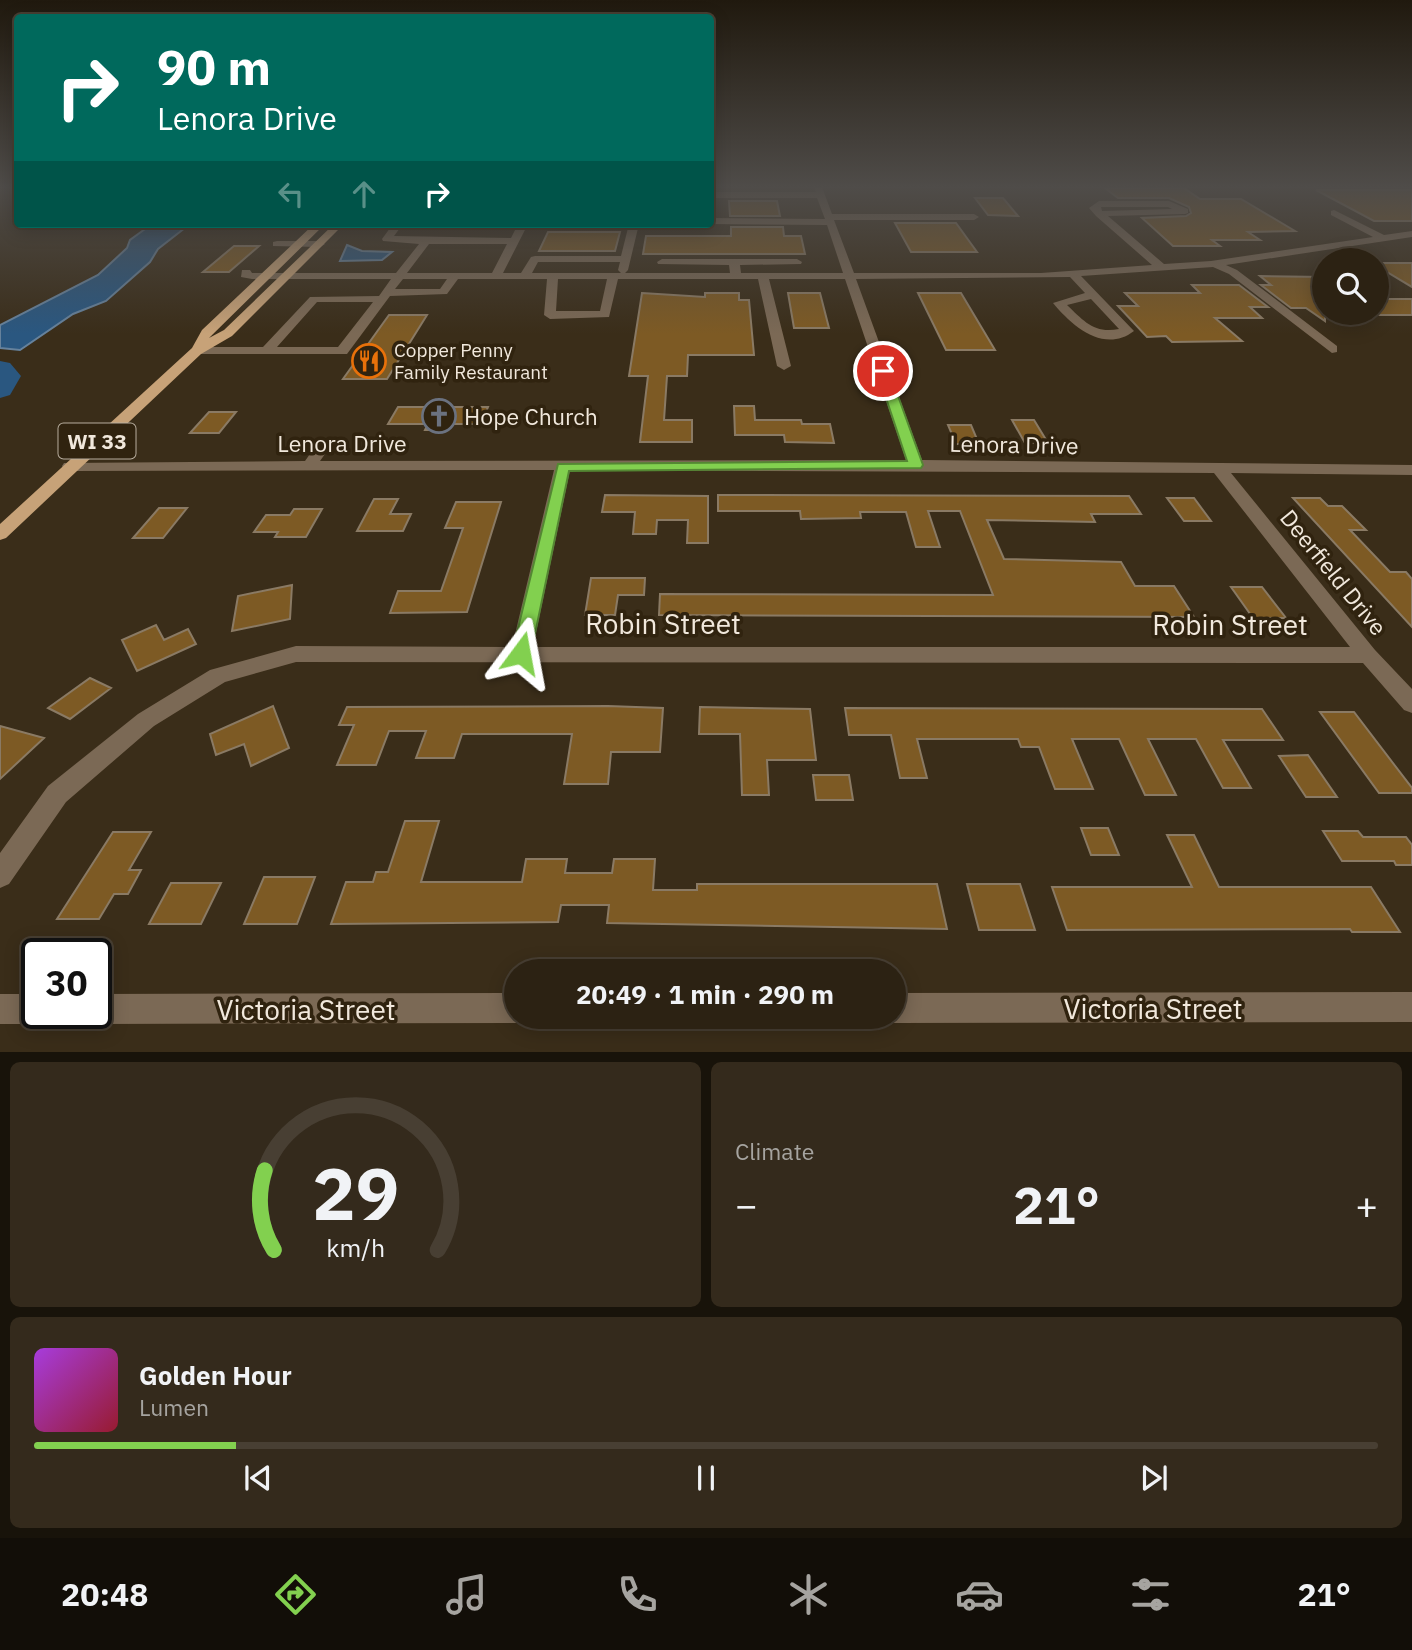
<!DOCTYPE html>
<html lang="en">
<head>
<meta charset="utf-8">
<style>
	body { margin:0; font-family:"IBM Plex Sans",sans-serif; background:#342a1c; color:#f1f3f6; height:100vh; display:flex; flex-direction:column; font-size:26px; white-space:nowrap }
	* { box-sizing:border-box; margin:0 }
	p { font-size:23px; color:#a6a4a0 }
	.icon { flex:none; width:38px; height:38px; fill:none; stroke:currentColor; stroke-width:2; stroke-linecap:round; stroke-linejoin:round }
	.map { position:relative; height:1052px; overflow:hidden }
	.details { display:flex; flex-direction:column; gap:10px; padding:10px; background:#18130a; flex:1 }
	.details>* { flex:none }
	.banner { position:absolute; left:14px; top:14px; width:700px; height:214px; border-radius:7px; box-shadow:0 4px 18px #0003,0 0 0 2px #483f33; background:#00695c; color:#fff; overflow:hidden }
	.buttons { position:absolute; left:1312px; top:248px; display:grid; gap:14px }
	.buttons a { display:grid; place-items:center; width:77px; height:77px; border-radius:50%; background:#2c2213; box-shadow:0 4px 18px #0003,0 0 0 2px #483f33; font-size:35px }
	.speed { position:absolute; left:21px; top:938px; display:flex; gap:14px; font-size:35px; font-weight:700; text-align:center }
	.speed>* { display:grid; place-content:center; width:91px; height:91px; border-radius:50%; background:#2c2213; box-shadow:0 4px 18px #0003,0 0 0 2px #483f33; line-height:1 }
	.speed .limit { border:4px solid #111; border-radius:10px; background:#fff; color:#111 }
	.pin { position:absolute; display:grid; place-items:center; width:60px; height:60px; color:#fff; margin:-30px; border:4px solid #fff; border-radius:50%; box-shadow:0 2px 7px #0007 }
	.me { position:absolute; width:77px; margin:-38px; rotate:13deg; stroke-linejoin:round; filter:drop-shadow(0 0 5px #0008) }
	.turn { display:flex; align-items:center; gap:24px; height:147px; padding:0 28px; font-size:32px }
	.turn .icon { width:91px; height:91px; stroke-width:2.5 }
	.turn b { display:block; font-size:49px; line-height:60px }
	.lanes { display:flex; align-items:center; height:66px; padding:0 28px; background:#0003; justify-content:center; gap:35px; direction:ltr }
	.lanes .off { opacity:.35 }
	.big { font-size:52px; font-weight:800; line-height:1.1 }
	.details .widget { flex:1; display:flex; flex-direction:column; justify-content:center; gap:10px; min-width:0; padding:0 24px; border-radius:10px; background:#342a1c }
	.details .dial { align-items:center; gap:0 }
	.dial svg { height:182px; overflow:visible; fill:none; stroke:#483f33; stroke-width:7; stroke-linecap:round; text-anchor:middle }
	.dial text { fill:#f1f3f6; stroke:none }
	.song { display:flex; align-items:center; gap:21px }
	.cover { width:84px; height:84px; border-radius:10px; background:linear-gradient(135deg,hsl(280 70% 55%),hsl(350 70% 35%)) }
	.played { height:7px; border-radius:4px; background:linear-gradient(90deg,#82d04f 15%,#483f33 15%) }
	.keys { display:flex; justify-content:space-around; direction:ltr }
	.heat { display:flex; justify-content:space-between; align-items:center; font-size:38px; direction:ltr }
	.details .tiles { flex:1; display:grid; gap:10px; grid-template-columns:1fr 1fr }
	.widget:last-child { grid-column:span 2 }
	.trip { position:absolute; left:504px; top:959px; width:402px; height:70px; border-radius:35px; background:#2c2213; box-shadow:0 4px 18px #0003,0 0 0 2px #483f33; font-weight:800; line-height:70px; text-align:center }
	.tabs { display:flex; height:112px; justify-content:space-around; align-items:center; background:#120e08; color:#a6a4a0 }
	.tabs .icon { width:49px; height:49px }
	.tabs .selected { color:#82d04f }
	.tabs b { font-size:32px; color:#f1f3f6 }
	.map>svg:first-child { display:block }
	.water { fill:#2a5780; stroke:#66829c; stroke-width:2 }
	.lines { fill:none; stroke-linecap:round; stroke-linejoin:round }
	.river { fill:#2a5780; fill-rule:evenodd }
	.building { fill:#7d5a24; stroke:#8a7a64; stroke-width:2 }
	.minor { fill:#7b6955; fill-rule:evenodd }
	.major { fill:#c7a278; fill-rule:evenodd }
	.route { fill:#82d04f; stroke:#548733; stroke-width:2 }
	.labels { text-anchor:middle; dominant-baseline:central; stroke-width:7; stroke-linejoin:round; paint-order:stroke }
	.far-poi-label { font-size:19px; fill:#f1e8dc; stroke:#30230f; text-anchor:start }
	.shield { fill:#30230f; stroke:#b7ad9e; stroke-width:2 }
	.shield-label { font-size:21px; font-weight:bold; fill:#f1e8dc }
	.poi-label { font-size:23px; fill:#f1e8dc; stroke:#30230f; text-anchor:start }
	.street-label { font-size:23px; fill:#f1e8dc; stroke:#30230f }
	.near-street-label { font-size:28px; fill:#f1e8dc; stroke:#30230f }
</style>
</head>
<body>
<div class="map">
<svg width="1412" height="1052" viewBox="0 0 1412 1052">
	<rect width="100%" height="100%" fill="#3a2d19"/>
	<path class="water" d="M152,224H190L158,249L150,262L106,301L73,314L20,350L0,348V325L98,275L127,248L130,240Z
		M347,245L362,251L392,252L382,260L340,261Z"/>
	<g class="lines">
		<path class="river" d="M0,361L10,363L21,376L10,395L0,398Z"/>
	</g>
	<path class="building" d="M1105,188H1184L1200,199H1241L1295,231L1248,232L1260,240H1212L1220,246H1173L1142,218L1186,216L1191,213L1189,207L1169,198H1118Z
		M1316,190H1412V221H1374Z
		M975,198H1003L1018,216L988,215Z
		M729,201H777L780,216H730Z
		M895,223H956L977,252H911Z
		M731,227H783L784,236H801L805,254H643L646,236H731Z
		M548,232H620L615,251H539Z
		M234,246H259L229,272H203Z
		M1377,263H1412V287L1377,266Z
		M1260,276L1325,277V321L1306,308H1291L1261,285H1271Z
		M1192,285H1239L1268,307H1250L1262,318H1215L1242,341L1172,342L1166,336L1147,337L1118,306H1138L1125,293H1200Z
		M642,293L705,297V293H739V300H749L754,355H688L687,376H667L664,420H692V442H640L648,376H629Z
		M788,293H820L829,328H794Z
		M918,293H961L995,350H946Z
		M1377,299H1412V315H1377Z
		M389,315H427L387,379H343Z
		M734,406H754L755,420H801L802,424H830L834,443L785,442L784,435H735Z
		M398,407H488L481,424H449L446,430H425L428,424H388Z
		M209,412H236L219,433H190Z
		M1012,420H1034L1048,443H1025Z
		M948,425H971L979,444H956Z
		M605,495L708,496V543H687L688,520H657L656,534H633L635,512H602Z
		M718,495L1129,496L1141,514H1091L1095,522L987,520L1004,559L1121,562L1135,586H1174L1194,617L659,615L660,594L993,595L960,511H928L940,547H916L906,512H860L861,518L801,519L800,511H718Z
		M1167,498H1194L1211,521H1184Z
		M1293,498H1320L1328,506H1342L1366,530H1350L1390,572H1406L1412,579V627Z
		M374,499H398L390,514H411L403,531H357Z
		M456,502H501L467,612L390,613L398,591H441L463,528H445Z
		M159,508H187L163,538H133Z
		M294,509H322L306,537H275L278,532H254L266,515H290Z
		M591,578H645L644,595H618L615,615H585Z
		M292,585L290,619L232,631L238,596Z
		M1231,587H1262L1286,618H1253Z
		M156,625L164,640L188,629L196,644L137,671L122,640Z
		M90,678L111,688L70,719L48,708Z
		M273,706L289,748L251,766L244,744L216,755L210,734Z
		M608,706L663,708L660,752H611L608,784H564L572,734H462L454,758H416L426,731H389L376,765H337L354,725H339L347,707Z
		M700,707L810,709L816,760H767L769,795H742L740,734H699Z
		M845,708L1262,709L1283,740H1223L1251,788H1223L1196,739H1148L1176,795H1145L1119,739H1072L1093,789H1055L1039,747H1021L1018,739H917L927,778H900L891,735H849Z
		M1320,712H1354L1412,788V793H1379Z
		M0,726L44,738L0,779Z
		M1308,755L1337,797H1306L1279,756Z
		M813,775H849L853,800H816Z
		M405,821H439L421,882H522L526,859H567L565,873H612L614,859H655L653,890H697V884H937L947,929L607,923L609,905H561L558,922L331,924L346,882H373L376,872H388Z
		M1081,828H1108L1119,855H1091Z
		M1323,831H1358L1363,837H1406L1412,845V865H1396L1394,861H1342Z
		M113,832H151L129,870H141L128,894H114L99,919H57Z
		M1167,835H1194L1219,887H1371L1400,932H1352L1350,929L1067,930L1052,887H1192Z
		M264,877H315L297,924H244Z
		M171,883H221L201,924H149Z
		M967,884H1020L1035,930H979Z"/>
	<g class="lines">
		<path class="minor" d="M814,187H822L832,214H974L979,217L974,220H834L854,273H1041L1152,265L1096,216L1089,208L1099,201H1169L1188,209V213L1185,214L1108,216L1164,264L1211,261L1373,237L1331,215V211L1334,210L1384,235L1412,231V237L1226,265L1237,270L1337,346V352L1332,353L1229,274L1213,267L1081,276L1134,331C1104,354 1072,326 1053,303L1085,293L1070,277L856,279L922,460L1412,465V475L1231,473L1375,650L1412,689V713L1404,710L1363,663L296,662L225,682L154,726L66,802L9,884L0,888V853L48,786L138,714L210,670L296,646L512,647L554,470L70,471L64,469L62,466L64,463L305,461L317,444L322,442L330,447L320,461L906,460L845,279H769L791,366L784,370L777,366L758,279H618L609,317L550,319L544,315L547,279H458L447,294L390,296L347,354H191L190,351L196,347H263L310,297L379,296L391,279H252L241,277L242,270H250L252,273H396L419,244L383,241L382,239L393,224H403L394,236L511,238L518,224H528L503,273H521L531,257L535,256H621L629,224H639L628,270L625,273H730L729,265L658,264L657,262L662,259H797L802,262L801,264L740,265L741,273H843L827,225L710,224V218L825,219L817,198H710V192H816ZM1101,207H1168L1172,209L1102,211ZM429,244H507L492,273H407ZM538,262H620L618,270L621,273H532ZM403,279H447L440,289H395ZM558,279H607L600,311H556ZM1091,299L1119,329C1094,334 1084,321 1067,305ZM317,302H373L338,347H277ZM570,470L1214,473L1350,647H533Z
			M552,224H617L612,227H557Z
			M277,241H320L325,244L320,247L273,246V242Z
			M1412,992V1022L894,1023L882,1017H894V993Z
			M516,993V1017H528L516,1023L96,1024L85,1020L83,1013H96V994Z
			M0,994H37V1013H50L48,1020L37,1024H0Z"/>
		<path class="major" d="M314,224H325L209,338L224,330L334,224H344L232,336L201,354L6,538L0,540V524L192,348L202,330Z"/>
	</g>
	<linearGradient id="sky" x2="0" y2="1"><stop stop-color="#20190e"/><stop offset="0.56" stop-color="#4f4c49"/><stop offset="1" stop-color="#4f4c49" stop-opacity="0"/></linearGradient>
	<rect width="1412" height="334" fill="url(#sky)"/>
	<path class="route" d="M879,369L889,371L923,465L921,468L569,471L531,653L528,658H515L512,653L558,464L907,461L877,371Z"/>
	<defs>
		<g id="restaurant-ring" transform="scale(1.75)"><circle r="9.5" fill="#30230f" stroke="#e8710a" stroke-width="1.5"/><path d="M-5-6h1v4h1v-4h1v4h1v-4h1v5L-1.5 .5V6h-2V.5L-5-1ZM5-6V6H3V1.5H1.5Q1.5-4 5-6Z" fill="#e8710a"/></g>
		<g id="church-ring" transform="scale(1.75)"><circle r="9.5" fill="#30230f" stroke="#6b7280" stroke-width="1.5"/><path d="M-1.2-6h2.4v3.5h3.3v2.4h-3.3V6h-2.4V-.1h-3.3v-2.4h3.3Z" fill="#6b7280"/></g>
	</defs>
	<g fill-rule="evenodd">
		<use href="#restaurant-ring" x="369" y="361"/>
		<use href="#church-ring" x="439" y="416"/>
	</g>
	<g class="labels">
		<g class="far-poi-label">
			<text x="394" y="350">Copper Penny<tspan x="394" dy="22">Family Restaurant</tspan></text>
		</g>
		<rect class="shield" x="58.5" y="423.5" width="77" height="35" rx="5"/>
		<g class="shield-label">
			<text x="97" y="441">WI 33</text>
		</g>
		<g class="poi-label">
			<text x="464" y="416">Hope Church</text>
		</g>
		<g class="street-label">
			<text x="342" y="443">Lenora Drive</text>
			<text transform="translate(1014 444) rotate(1)">Lenora Drive</text>
			<text transform="translate(1334 572) rotate(51)">Deerfield Drive</text>
		</g>
		<g class="near-street-label">
			<text x="663" y="623">Robin Street</text>
			<text x="1230" y="624">Robin Street</text>
			<text x="1153" y="1008">Victoria Street</text>
			<text x="306" y="1009">Victoria Street</text>
		</g>
	</g>
</svg>
<div class="buttons">
<a><svg class="icon" aria-label="search" viewBox="0 0 24 24"><circle cx="10" cy="10" r="6"/><path d="M15 15l6 6"/></svg></a>
</div>
<div class="speed"><div class="limit">30</div></div>
<div class="pin" style="left:883px;top:371px;background:#d93025"><svg class="icon" aria-label="arrive" viewBox="0 0 24 24"><path d="M6 21V4h12l-3 4 3 4H6"/></svg></div>
<svg class="me" style="left:521px;top:653px" viewBox="-20 -20 40 40"><path d="M0-17L14 15 0 8-14 15z" fill="#82d04f" stroke="#fff" stroke-width="4"/></svg>
<div class="trip">20:49 · 1 min · 290 m</div>
<div class="banner">
<div class="turn"><svg class="icon" aria-label="right" viewBox="0 0 24 24"><path d="M7 20v-9h11M14 6l5 5-5 5"/></svg><div><b>90 m</b>Lenora Drive</div></div>
<div class="lanes"><svg class="icon off" aria-label="left" viewBox="0 0 24 24"><path d="M17 20v-9H6M10 6l-5 5 5 5"/></svg><svg class="icon off" aria-label="ahead" viewBox="0 0 24 24"><path d="M12 20V5M6 11l6-6 6 6"/></svg><svg class="icon" aria-label="right" viewBox="0 0 24 24"><path d="M7 20v-9h11M14 6l5 5-5 5"/></svg></div>
</div>
</div>
<section class="details">
<div class="tiles">
<div class="widget dial"><svg viewBox="0 0 100 80">
<path d="M14 69A42 42 0 1 1 86 69"/>
<path d="M14 69A42 42 0 0 1 10 34" stroke="#82d04f"/>
<text x="50" y="56" font-size="32" font-weight="700">29</text>
<text x="50" y="72" font-size="11">km/h</text>
</svg></div>
<div class="widget"><p>Climate</p>
<div class="heat"><a>−</a><b class="big">21°</b><a>+</a></div>
</div>
<div class="widget">
<div class="song"><i class="cover"></i><div><b>Golden Hour</b><p>Lumen</p></div></div>
<div class="played"></div>
<div class="keys"><svg class="icon" aria-label="previous" viewBox="0 0 24 24"><path d="M18 5L8 12l10 7zM5 5v14"/></svg><svg class="icon" aria-label="pause" viewBox="0 0 24 24"><path d="M8 5v14M16 5v14"/></svg><svg class="icon" aria-label="next" viewBox="0 0 24 24"><path d="M6 5l10 7-10 7zM19 5v14"/></svg></div>
</div>
</div>
</section>
<nav class="tabs">
<b>20:48</b>
<svg class="icon selected" aria-label="directions" viewBox="0 0 24 24"><path d="M12 3l9 9-9 9-9-9zM9 14v-3h6M13 9l2 2-2 2"/></svg>
<svg class="icon" aria-label="music" viewBox="0 0 24 24"><path d="M9 18V5l10-2v13"/><circle cx="6" cy="18" r="3"/><circle cx="16" cy="16" r="3"/></svg>
<svg class="icon" aria-label="phone" viewBox="0 0 24 24"><path d="M5 4h4l2 5-3 2q2 4 5 5l2-3 5 2v4C11 20 4 13 5 4z"/></svg>
<svg class="icon" aria-label="climate" viewBox="0 0 24 24"><path d="M12 3v18M4 7l16 10M4 17L20 7"/></svg>
<svg class="icon" aria-label="car" viewBox="0 0 24 24"><path d="M5 17H2v-5l4-1 3-4h7l3 4 3 1v5h-3M9 17h6M6 11h13"/><circle cx="7" cy="17" r="2"/><circle cx="17" cy="17" r="2"/></svg>
<svg class="icon" aria-label="filters" viewBox="0 0 24 24"><path d="M4 7h16M4 17h16"/><circle cx="9" cy="7" r="2"/><circle cx="15" cy="17" r="2"/></svg>
<b>21°</b>
</nav>
</body>
</html>
